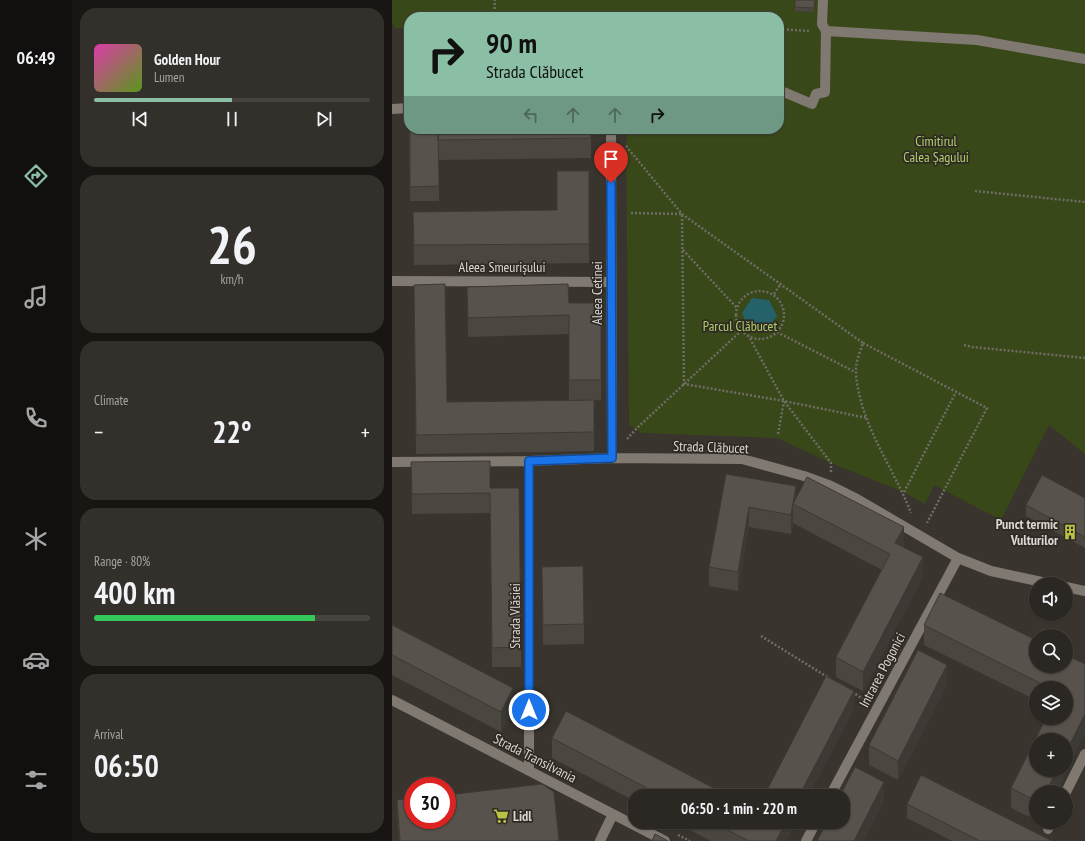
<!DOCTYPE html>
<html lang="en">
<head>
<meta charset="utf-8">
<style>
	body { margin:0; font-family:"PT Sans Narrow",sans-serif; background:#332f2a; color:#f1f3f6; height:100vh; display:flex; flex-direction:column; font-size:15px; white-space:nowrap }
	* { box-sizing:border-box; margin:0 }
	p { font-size:13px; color:#a6a5a5 }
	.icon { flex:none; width:22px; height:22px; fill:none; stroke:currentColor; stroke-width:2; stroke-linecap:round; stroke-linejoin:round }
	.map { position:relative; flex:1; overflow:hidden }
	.details { display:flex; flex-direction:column; gap:8px; padding:8px; background:#181513; width:320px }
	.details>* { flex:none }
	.hud { position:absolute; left:12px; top:12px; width:380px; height:122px; border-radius:16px; box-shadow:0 1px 3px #0004,0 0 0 1px #474440; background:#8abfa5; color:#111; overflow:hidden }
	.controls { position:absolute; left:637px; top:577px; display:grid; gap:8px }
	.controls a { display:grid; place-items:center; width:44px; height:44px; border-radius:50%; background:#2b2722; box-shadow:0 1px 3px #0004,0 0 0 1px #474440; font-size:20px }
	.speed { position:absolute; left:12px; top:777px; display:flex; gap:8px; font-size:20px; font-weight:700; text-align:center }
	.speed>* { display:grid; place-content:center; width:52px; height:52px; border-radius:50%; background:#2b2722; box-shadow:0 1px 3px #0004,0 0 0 1px #474440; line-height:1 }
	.speed .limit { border:6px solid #d22; background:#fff; color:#111 }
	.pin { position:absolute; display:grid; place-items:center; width:34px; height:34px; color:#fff; margin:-41px -17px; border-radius:50% 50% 50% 0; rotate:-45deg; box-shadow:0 0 4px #0007 }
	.pin .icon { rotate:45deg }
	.me { position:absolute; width:44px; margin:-22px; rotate:0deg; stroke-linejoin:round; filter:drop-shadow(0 0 3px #0008) }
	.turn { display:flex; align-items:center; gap:14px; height:84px; padding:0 16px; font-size:18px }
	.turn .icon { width:52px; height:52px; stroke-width:2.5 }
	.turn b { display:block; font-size:28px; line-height:34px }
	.lanes { display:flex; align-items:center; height:38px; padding:0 16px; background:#0003; justify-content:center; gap:20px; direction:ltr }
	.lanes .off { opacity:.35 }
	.big { font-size:30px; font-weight:700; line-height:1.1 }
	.details .tile { flex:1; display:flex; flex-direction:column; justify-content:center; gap:6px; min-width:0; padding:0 14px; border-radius:16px; background:#332f2a }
	.details .dial { align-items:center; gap:0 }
	.dial b { font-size:52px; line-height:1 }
	.song { display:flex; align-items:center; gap:12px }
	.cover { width:48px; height:48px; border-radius:6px; background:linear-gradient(135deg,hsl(320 70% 55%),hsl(90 70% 35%)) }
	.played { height:4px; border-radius:2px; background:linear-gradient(90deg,#8abfa5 50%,#474440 50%) }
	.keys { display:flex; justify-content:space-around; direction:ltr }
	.heat { display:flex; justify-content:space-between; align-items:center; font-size:22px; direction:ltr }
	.charge { height:6px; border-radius:3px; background:linear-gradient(90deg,#34c759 80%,#474440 0) }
	.trip { position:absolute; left:236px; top:789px; width:222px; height:40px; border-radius:16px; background:#2b2722; box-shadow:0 1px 3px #0004,0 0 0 1px #474440; font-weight:700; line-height:40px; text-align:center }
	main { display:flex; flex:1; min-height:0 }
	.menu { display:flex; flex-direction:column; width:72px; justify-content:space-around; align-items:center; background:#11100e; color:#a6a5a5 }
	.menu .icon { width:28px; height:28px }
	.menu .selected { color:#8abfa5 }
	.menu b { font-size:18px; color:#f1f3f6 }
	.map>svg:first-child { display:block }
	.green { fill:#394818 }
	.water { fill:#256169 }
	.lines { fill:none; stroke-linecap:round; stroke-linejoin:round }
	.path { stroke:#706c67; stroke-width:2.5; stroke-dasharray:2 2; stroke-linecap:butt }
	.lane { stroke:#7f7972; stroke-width:10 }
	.street { stroke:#7f7972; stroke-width:10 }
	.wall { fill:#4b4740 }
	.shaded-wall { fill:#3d3934 }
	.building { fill:#57524b; stroke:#3d3934 }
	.route-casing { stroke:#114b97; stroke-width:10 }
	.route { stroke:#1a73e8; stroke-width:7 }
	.labels { text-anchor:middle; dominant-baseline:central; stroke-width:3.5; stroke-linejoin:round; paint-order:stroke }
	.park-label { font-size:14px; fill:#afd16c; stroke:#2f2a24 }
	.street-label { font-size:14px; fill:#dad7d3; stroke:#2f2a24 }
	.poi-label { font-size:14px; font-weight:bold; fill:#dad7d3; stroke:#2f2a24; text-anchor:end }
</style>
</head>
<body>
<main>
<nav class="menu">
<b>06:49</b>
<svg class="icon selected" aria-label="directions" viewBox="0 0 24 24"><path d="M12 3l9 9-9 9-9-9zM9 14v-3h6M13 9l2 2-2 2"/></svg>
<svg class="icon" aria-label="music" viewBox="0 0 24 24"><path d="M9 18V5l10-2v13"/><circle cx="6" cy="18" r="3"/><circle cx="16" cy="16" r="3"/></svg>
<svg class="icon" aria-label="phone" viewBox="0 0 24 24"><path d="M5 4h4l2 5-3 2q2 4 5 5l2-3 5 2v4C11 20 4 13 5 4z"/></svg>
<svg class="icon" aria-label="climate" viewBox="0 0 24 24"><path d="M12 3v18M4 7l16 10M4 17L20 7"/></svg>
<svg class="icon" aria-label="car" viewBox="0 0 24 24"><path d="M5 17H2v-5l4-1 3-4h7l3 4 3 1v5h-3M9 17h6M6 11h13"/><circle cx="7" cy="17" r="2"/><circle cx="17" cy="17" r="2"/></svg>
<svg class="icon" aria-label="filters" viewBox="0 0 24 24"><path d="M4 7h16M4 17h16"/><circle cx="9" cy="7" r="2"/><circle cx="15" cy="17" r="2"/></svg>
</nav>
<section class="details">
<div class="tile">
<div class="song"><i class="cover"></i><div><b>Golden Hour</b><p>Lumen</p></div></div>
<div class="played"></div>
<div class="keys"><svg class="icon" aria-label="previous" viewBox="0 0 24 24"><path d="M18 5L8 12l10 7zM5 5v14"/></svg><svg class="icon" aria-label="pause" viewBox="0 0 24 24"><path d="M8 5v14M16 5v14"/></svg><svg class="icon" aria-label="next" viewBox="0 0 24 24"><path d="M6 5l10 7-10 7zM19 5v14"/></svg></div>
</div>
<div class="tile dial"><b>26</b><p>km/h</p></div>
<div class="tile"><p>Climate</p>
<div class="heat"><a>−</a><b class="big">22°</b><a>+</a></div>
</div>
<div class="tile"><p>Range · 80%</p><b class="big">400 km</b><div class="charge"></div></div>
<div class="tile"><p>Arrival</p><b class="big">06:50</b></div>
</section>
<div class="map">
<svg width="693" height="841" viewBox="0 0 693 841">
	<rect width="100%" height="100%" fill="#39342e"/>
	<path class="green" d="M0,0H693V454L657,425L609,520L542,485L533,504L511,492L439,463L385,438L250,433L237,425L234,145L236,129H387V17H17V28H3L0,22Z"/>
	<path class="water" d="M360,298L377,300L385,316L375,330L357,328L350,313Z"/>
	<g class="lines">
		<path class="path" d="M102,17L103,0
			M387,29L417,31
			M234,146L290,214L471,343C468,352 463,363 464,373C464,378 465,383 466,388C474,433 503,471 519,513
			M583,191L693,202
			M239,213L290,214L292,384L392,401L475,418
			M291,250L345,308
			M344 315a24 24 0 1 1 48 0a24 24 0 1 1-48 0Z
			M382,294L388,285
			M385,332L463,372
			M356,335L392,401L439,463V472
			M471,343L595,408L535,523
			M572,345L580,347L693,358
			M386,434L392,401
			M235,439L244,429L350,330
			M512,492L564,392
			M369,636L437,678
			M460,692L473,700
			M286,835L298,841"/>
		<path class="lane" d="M0,281L219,282
			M674,792L693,754
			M656,829L659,822"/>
		<path class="street" d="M434,31L585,40L693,59
			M387,90L420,104L424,94L433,92L434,31L430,24L431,0
			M0,109L17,108
			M219,129L220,458
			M137,461V771
			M0,462L137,461L220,458L350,459L412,476L439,486L465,499L566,558L599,571L659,584
			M674,587L693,591
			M0,700L273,841
			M438,796L566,558
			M208,841L221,814
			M414,841L424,822"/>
	</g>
	<path class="wall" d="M423,0L422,12L403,11V7Z
		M17,129H199V158L47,160V201H18Z
		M197,171V263L22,265L21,212L165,210Z
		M75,287L177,303H209V400H177V334L76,337Z
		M22,304L55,402L202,432V451L24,454Z
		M19,462L98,488L129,647V667H100L98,513L20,514Z
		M334,474L404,498L512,547H511L531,577L471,691L444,677V657L490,570L401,523L399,534L357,527L346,591L317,586V567Z
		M693,498V548L634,516V505Z
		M150,567L192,624V644L151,645Z
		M0,625L121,708L109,732L0,675Z
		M532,625L693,664V733L664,792H644V820L619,808V788L674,688H644V700L532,645Z
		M555,685L506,780L477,765V745Z
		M160,738L337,796H243V801L160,758Z
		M5,800L167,841H7L5,811Z
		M515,804L660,841H560L515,818Z
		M283,822H404L394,841H319Z"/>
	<path class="shaded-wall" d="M404,486V506L401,504Z
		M401,504V523L399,534V515Z
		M357,507V527L346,591V572Z
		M512,527V547L503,563V543Z
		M531,557V577L471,691V672Z
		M555,665V685L506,780V761Z
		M121,688V708L109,732V712Z
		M462,691V710L417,796H407Z
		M693,714V733L664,792H654L665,770H674V752Z
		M492,782V801L472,841H462Z
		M394,822H404L394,841H384Z"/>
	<path class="building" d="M403,0H423L422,8L403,7Z
		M18,129H46L47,186L18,187Z
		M46,129H199V138L46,140Z
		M165,171H197V244L22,245L21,212L165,210Z
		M53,284L55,402L202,400V432L24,435L22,285Z
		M176,284L177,303H209V380H177V315L76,318L75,287Z
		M98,461V488H127L129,647L100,648L98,493L20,494L19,462Z
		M334,474L404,486L399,515L357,507L346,572L317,567Z
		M650,475L693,498V537L634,505Z
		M415,477L512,527L503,543L531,557L471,672L444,657L498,554L401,504Z
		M191,566L192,624L151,625L150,567Z
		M548,593L644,640V666H674V655L693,664V714L674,752V740H644V770H665L654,792H644V801L619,788L654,718H674V688H658L532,625Z
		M0,625L121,688L109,712L0,655Z
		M526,650L555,665L506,761L477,745Z
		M434,676L462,691L407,796H372Z
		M174,711L337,796H270L160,738Z
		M463,767L492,782L462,841H425L435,822H451V796H448Z
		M529,775L660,841H588L515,804Z
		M150,784L162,792L167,841H8L5,800L21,798V820H55V795Z
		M320,822H394L384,841H357Z
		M263,834L276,841H260Z"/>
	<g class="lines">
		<g class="route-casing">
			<path id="route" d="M137,710V461L220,458L219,183"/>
		</g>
		<use href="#route" class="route"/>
	</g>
	<defs>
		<g id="building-bare" transform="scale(1.2)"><path d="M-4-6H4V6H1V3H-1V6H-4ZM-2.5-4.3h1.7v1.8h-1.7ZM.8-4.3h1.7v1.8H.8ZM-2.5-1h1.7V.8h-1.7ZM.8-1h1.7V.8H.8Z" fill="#b9c046" stroke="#2f2a24" stroke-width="2.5" paint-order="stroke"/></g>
		<g id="supermarket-bare" transform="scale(1.2)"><path d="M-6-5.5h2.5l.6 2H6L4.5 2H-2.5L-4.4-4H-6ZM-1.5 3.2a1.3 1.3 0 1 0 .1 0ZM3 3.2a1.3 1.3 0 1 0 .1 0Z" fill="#b9c046" stroke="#2f2a24" stroke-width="2.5" paint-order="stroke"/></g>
	</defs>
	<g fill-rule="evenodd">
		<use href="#building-bare" x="678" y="532"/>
		<use href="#supermarket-bare" x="109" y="816"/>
	</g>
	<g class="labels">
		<g class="park-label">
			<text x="544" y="141">Cimitirul<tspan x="544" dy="16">Calea Șagului</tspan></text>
			<text x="348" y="326">Parcul Clăbucet</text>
		</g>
		<g class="street-label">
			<text x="110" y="267">Aleea Smeurișului</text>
			<text transform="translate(205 293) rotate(-90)">Aleea Cetinei</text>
			<text transform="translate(319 447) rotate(2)">Strada Clăbucet</text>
			<text transform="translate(123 616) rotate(-90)">Strada Vlăsiei</text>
			<text transform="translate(490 670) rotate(-62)">Intrarea Pogonici</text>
			<text transform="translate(143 758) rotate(27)">Strada Transilvania</text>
		</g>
		<g class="poi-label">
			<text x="666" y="524">Punct termic<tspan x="666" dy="16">Vulturilor</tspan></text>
			<text x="121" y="816" text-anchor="start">Lidl</text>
		</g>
	</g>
</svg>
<div class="controls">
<a><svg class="icon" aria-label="sound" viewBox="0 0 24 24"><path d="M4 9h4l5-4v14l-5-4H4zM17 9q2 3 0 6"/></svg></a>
<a><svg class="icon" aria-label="search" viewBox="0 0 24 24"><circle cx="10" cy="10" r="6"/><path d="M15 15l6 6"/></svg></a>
<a><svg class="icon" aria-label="layers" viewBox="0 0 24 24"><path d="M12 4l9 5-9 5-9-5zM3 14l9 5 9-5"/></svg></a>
<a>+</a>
<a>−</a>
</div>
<div class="speed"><div class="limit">30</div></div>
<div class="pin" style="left:219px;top:183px;background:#d93025"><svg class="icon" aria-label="arrive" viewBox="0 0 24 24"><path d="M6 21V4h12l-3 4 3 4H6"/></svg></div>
<svg class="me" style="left:137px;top:710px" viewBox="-20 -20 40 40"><circle r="17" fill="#1a73e8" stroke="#fff" stroke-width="3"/><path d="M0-11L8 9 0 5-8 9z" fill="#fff"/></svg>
<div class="trip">06:50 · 1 min · 220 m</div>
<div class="hud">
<div class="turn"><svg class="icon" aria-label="right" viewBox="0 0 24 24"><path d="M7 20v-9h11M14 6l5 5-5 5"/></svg><div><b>90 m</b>Strada Clăbucet</div></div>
<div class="lanes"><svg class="icon off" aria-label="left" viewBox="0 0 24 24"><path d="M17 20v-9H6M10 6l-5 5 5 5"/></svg><svg class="icon off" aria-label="ahead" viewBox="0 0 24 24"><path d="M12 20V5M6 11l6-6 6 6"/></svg><svg class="icon off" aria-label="ahead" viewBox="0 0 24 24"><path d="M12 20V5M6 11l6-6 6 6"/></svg><svg class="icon" aria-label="right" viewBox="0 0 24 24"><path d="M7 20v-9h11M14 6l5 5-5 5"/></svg></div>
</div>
</div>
</main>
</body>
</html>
